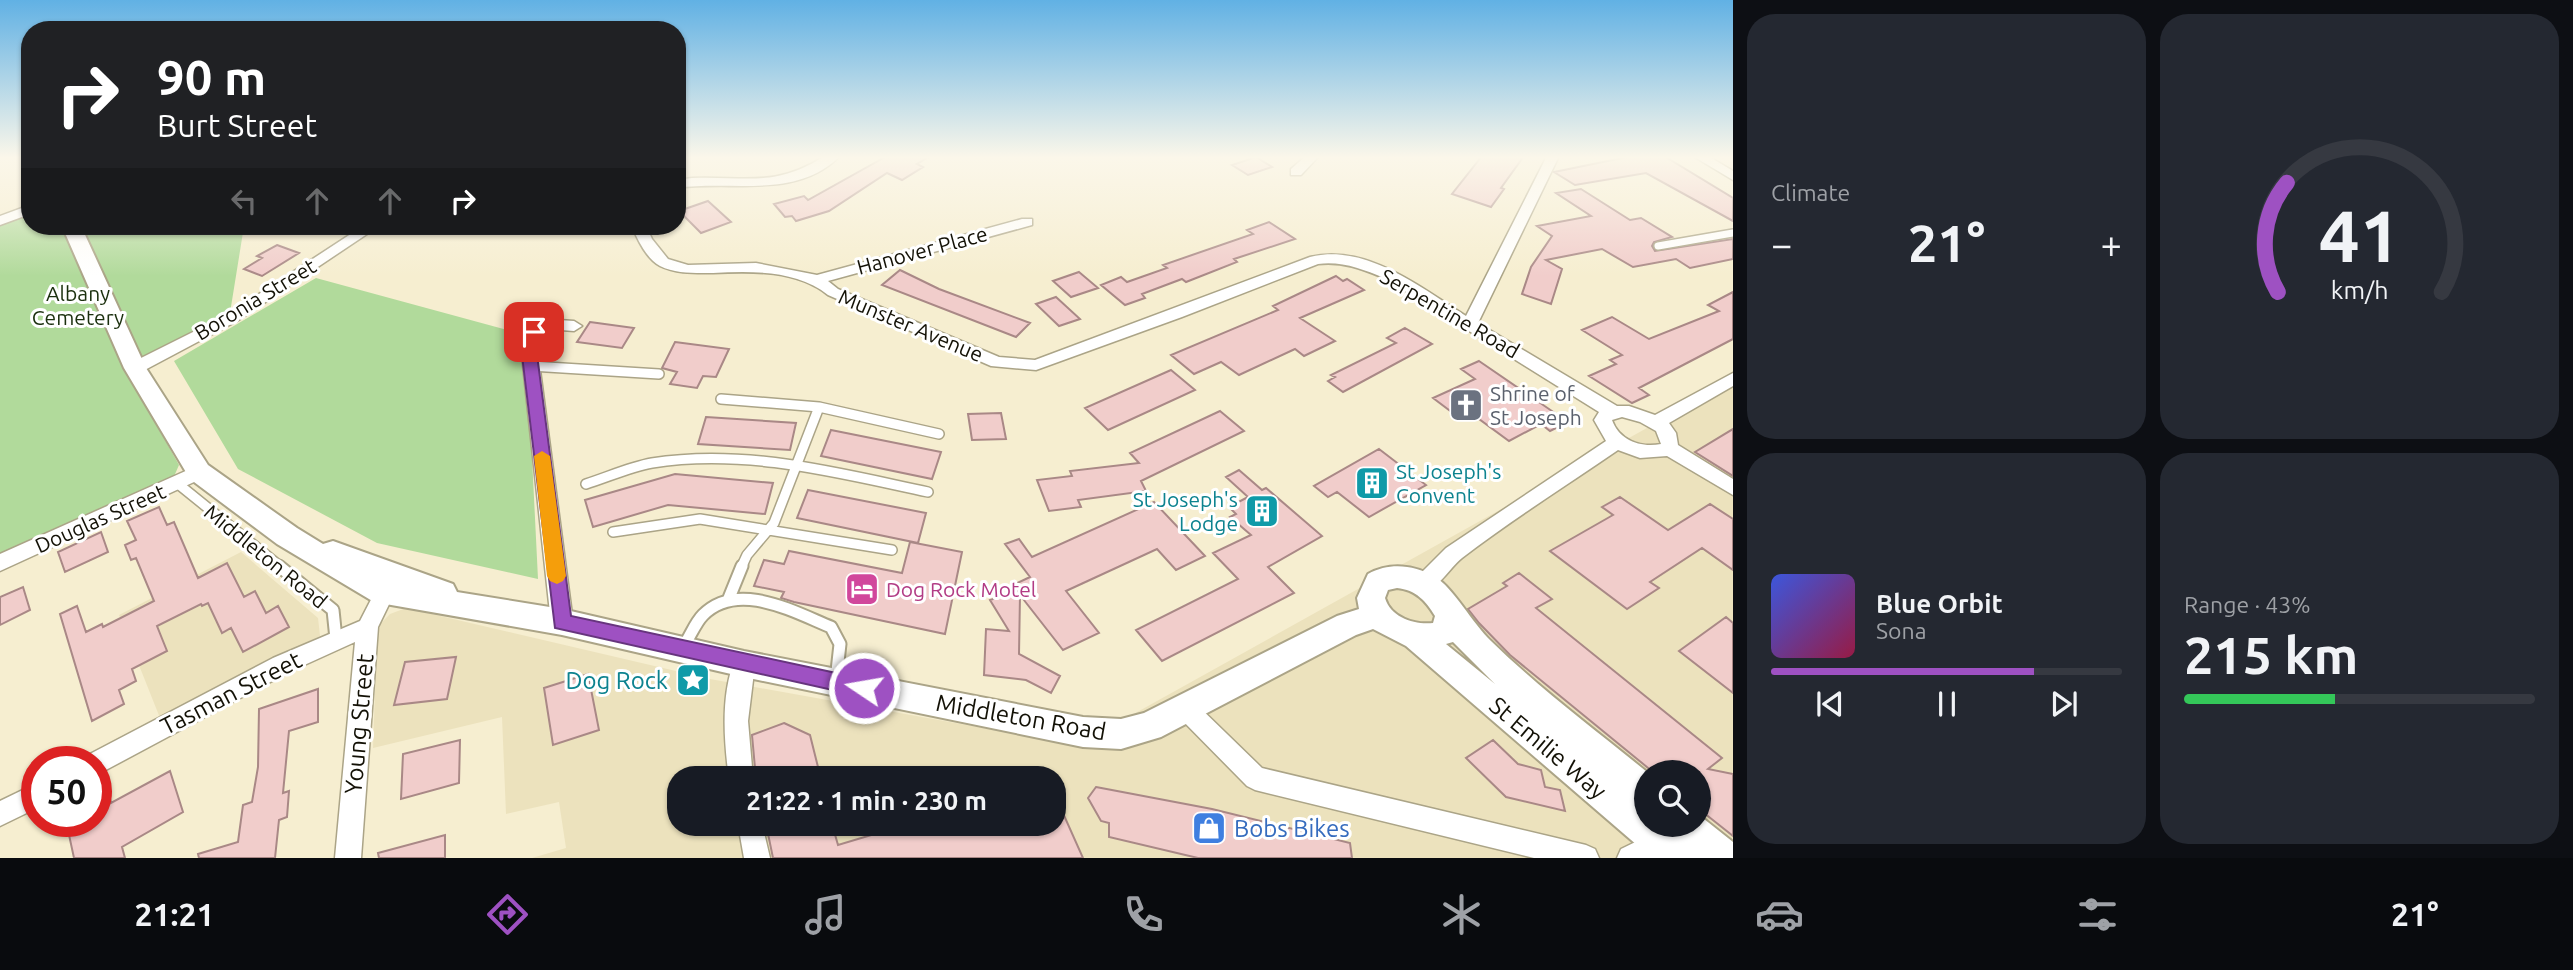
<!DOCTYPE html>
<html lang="en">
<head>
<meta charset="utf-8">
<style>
	body { margin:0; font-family:Ubuntu,sans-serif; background:#242831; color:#f1f3f6; height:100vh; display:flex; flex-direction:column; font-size:26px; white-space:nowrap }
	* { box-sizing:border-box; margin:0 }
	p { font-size:23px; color:#9ea1a6 }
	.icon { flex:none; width:38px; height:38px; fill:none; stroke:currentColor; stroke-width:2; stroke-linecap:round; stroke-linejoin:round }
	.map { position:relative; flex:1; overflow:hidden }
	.side { display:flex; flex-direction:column; gap:14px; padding:14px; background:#0d0f14; width:840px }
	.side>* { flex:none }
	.banner { position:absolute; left:21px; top:21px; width:665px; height:214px; border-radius:28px; box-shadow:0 2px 5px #0004; background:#202124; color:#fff; overflow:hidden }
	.controls { position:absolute; left:1634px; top:760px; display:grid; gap:14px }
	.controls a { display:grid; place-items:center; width:77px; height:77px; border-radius:50%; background:#171b24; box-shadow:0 2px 5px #0004; font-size:35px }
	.speed { position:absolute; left:21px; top:746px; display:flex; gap:14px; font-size:35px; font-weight:700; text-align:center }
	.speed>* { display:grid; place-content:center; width:91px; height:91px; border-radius:50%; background:#171b24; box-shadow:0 2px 5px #0004; line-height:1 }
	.speed .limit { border:10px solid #d22; background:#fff; color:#111 }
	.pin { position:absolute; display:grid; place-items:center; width:60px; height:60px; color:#fff; margin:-30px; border-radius:14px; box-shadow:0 4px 10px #0006 }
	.me { position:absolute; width:77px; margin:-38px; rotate:282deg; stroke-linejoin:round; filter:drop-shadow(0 0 5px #0008) }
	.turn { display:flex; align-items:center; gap:24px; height:147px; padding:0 21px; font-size:32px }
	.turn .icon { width:91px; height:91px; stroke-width:2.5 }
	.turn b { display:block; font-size:49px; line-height:60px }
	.lanes { display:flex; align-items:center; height:66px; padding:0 21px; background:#0003; justify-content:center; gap:35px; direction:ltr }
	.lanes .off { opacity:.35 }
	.big { font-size:52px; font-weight:700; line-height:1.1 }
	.side .widget { flex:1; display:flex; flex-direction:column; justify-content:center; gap:10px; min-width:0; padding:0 24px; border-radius:28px; background:#242831 }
	.side .dial { align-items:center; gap:0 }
	.dial svg { height:182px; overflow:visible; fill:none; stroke:#363941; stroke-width:7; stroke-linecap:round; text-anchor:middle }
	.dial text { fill:#f1f3f6; stroke:none }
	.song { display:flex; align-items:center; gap:21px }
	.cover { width:84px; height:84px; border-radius:10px; background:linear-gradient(135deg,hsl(230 70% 55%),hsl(340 70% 35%)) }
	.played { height:7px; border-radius:4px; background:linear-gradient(90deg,#9e51c2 75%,#363941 75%) }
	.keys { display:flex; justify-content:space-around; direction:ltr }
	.heat { display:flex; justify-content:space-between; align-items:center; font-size:38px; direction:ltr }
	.charge { height:10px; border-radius:5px; background:linear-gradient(90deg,#34c759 43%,#363941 0) }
	.side .tiles { flex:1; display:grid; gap:14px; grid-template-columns:repeat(2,1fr) }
	.trip { position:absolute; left:667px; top:766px; width:399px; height:70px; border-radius:28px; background:#171b24; box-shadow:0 2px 5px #0004; font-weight:700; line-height:70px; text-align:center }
	.menu { display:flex; height:112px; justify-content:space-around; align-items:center; background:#090b0e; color:#9ea1a6 }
	.menu .icon { width:49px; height:49px }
	.menu .on { color:#9e51c2 }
	.menu b { font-size:32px; color:#f1f3f6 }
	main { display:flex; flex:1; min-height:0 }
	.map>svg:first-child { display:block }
	.built { fill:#ece2bd; fill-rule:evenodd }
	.green { fill:#b1da9b }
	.building { fill:#f1cdcb; stroke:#a98886; stroke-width:2 }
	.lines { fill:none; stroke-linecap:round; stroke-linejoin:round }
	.lane-far2-casing { stroke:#aba487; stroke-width:10 }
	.lane-far1-casing { stroke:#aba487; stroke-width:12 }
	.lane-casing { stroke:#aba487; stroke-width:15 }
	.street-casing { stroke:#aba487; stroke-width:3 }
	.secondary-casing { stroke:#aba487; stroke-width:4 }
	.lane-far2 { stroke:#fff; stroke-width:7 }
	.lane-far1 { stroke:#fff; stroke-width:9 }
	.lane { stroke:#fff; stroke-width:11 }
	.street { fill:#fff; fill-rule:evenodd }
	.secondary { fill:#fff; fill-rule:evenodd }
	.route { fill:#9e51c2; stroke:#67357e; stroke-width:2 }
	.slow { fill:#f59e0b }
	.labels { text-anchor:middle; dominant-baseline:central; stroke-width:6; stroke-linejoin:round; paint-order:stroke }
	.street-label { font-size:21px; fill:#131106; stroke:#fff }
	.park-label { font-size:21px; fill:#1b300e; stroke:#fff }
	.worship-label { font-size:21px; fill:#5b616d; stroke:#fff; text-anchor:start }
	.culture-label { font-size:21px; fill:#0d838f; stroke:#fff; text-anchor:start }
	.hotel-label { font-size:21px; fill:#b23c85; stroke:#fff; text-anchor:start }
	.near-culture-label { font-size:24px; fill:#0d838f; stroke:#fff; text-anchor:end }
	.near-street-label { font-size:24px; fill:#131106; stroke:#fff }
	.near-shop-label { font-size:24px; fill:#366cbe; stroke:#fff; text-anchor:start }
</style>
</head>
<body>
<main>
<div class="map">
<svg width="1733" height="858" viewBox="0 0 1733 858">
	<rect width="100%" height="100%" fill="#f6eed0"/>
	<path class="built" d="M1733,380V858H532L566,848L559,802L506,814L502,717L373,748L377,635L381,623L390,614L406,608L710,679L1078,745ZM1647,772H1699V824H1647ZM679,779H1054V824H679Z
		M241,552L318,618L320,636L160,718L119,615Z"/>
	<path class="green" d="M30,213V226H244L230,313L125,368L179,465L172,481L0,556V226Z
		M316,278L526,335L538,579L377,543L238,469L174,361Z"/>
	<path class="building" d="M887,156H930L917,164L923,167L902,180L887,173L829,211L796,221L792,216L785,217L774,204L804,196L808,200Z
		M1482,156H1524L1501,188L1504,189L1491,207L1452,194Z
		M1632,156H1664L1733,198V221L1646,173L1575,185L1554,172Z
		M1256,157L1272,167L1248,175L1232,165Z
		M1581,189L1630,220L1641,218L1672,237L1654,242L1652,246L1655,251L1733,239V259L1690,268L1676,259L1633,267L1602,249L1546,260L1562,269L1551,304L1522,294L1531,267L1552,236L1537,226L1591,216L1556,193Z
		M708,201L731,222L701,233L679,211Z
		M1269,222L1295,239L1234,259L1237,262L1186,282L1182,279L1142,294L1145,298L1125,305L1101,285L1121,277L1127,282L1167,268L1163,265L1253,234L1247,230Z
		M277,245L299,253L262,276L244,269L262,258L257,256Z
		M900,270L939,289L1030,323L1016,337L882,285Z
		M1079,272L1098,288L1071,297L1053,281Z
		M1336,276L1343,281L1347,279L1364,290L1300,318L1335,341L1304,356L1295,349L1239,375L1221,362L1194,374L1171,355L1278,310L1273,306Z
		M1733,292V339L1639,388L1649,395L1632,403L1589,376L1616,364L1610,360L1622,355L1582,330L1612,317L1649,339L1719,311L1708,305Z
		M1056,297L1080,319L1059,326L1036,304Z
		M590,322L634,328L622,348L577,342Z
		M1405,328L1432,344L1343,392L1328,381L1335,377L1331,375L1396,343L1387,338Z
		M675,342L729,349L716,377L703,376L697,388L670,384L677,372L662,368Z
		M1479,361L1568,422L1550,431L1541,424L1509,441L1468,411L1457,416L1433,398L1475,379L1461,369Z
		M1171,370L1195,390L1108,430L1085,408Z
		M1220,411L1244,431L1141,481L1146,491L1078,500L1081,507L1049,511L1037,480L1072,476L1070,471L1139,463L1130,453Z
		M1001,413L1006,439L972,440L968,414Z
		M706,417L796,423L790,450L698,444Z
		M1733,429V476L1695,452Z
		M831,430L941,452L932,479L821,456Z
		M1379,449L1426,485L1369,517L1337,492L1328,497L1314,486Z
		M1239,470L1262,490L1266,488L1322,536L1268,567L1294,593L1162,661L1136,630L1238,579L1213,553L1251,535L1230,517L1236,514L1229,507L1248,497L1226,477Z
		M675,474L773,483L765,514L668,505L593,527L585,500Z
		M808,490L926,513L918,543L797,518Z
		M1620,497L1668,530L1710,504L1733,519V570L1702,548L1650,582L1659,588L1627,609L1550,551L1613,515L1602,507Z
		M1154,502L1205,556L1176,570L1157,549L1066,591L1099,633L1063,650L1020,595L1019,654L1060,676L1051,693L1026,680L984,675L986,629L1009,631L990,600L1017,591L1013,585L1030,577L1005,544L1019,539L1032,557Z
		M159,507L167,525L174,522L198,578L227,563L244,597L255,591L266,613L278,606L289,627L243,652L231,628L222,633L208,603L202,606L201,604L157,626L167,651L132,669L136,681L119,690L124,704L92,721L60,614L77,606L86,632L102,624L103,627L154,601L136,558L131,560L125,545L136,540L127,521Z
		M101,532L108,552L65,572L58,552Z
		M910,542L962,552L945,634L794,602L781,598L784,592L754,586L764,560L784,564L789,551L902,573Z
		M1519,573L1552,599L1536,608L1722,758L1708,769L1733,774V836L1699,809V772H1653L1510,655L1479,623L1468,609L1507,586L1503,583Z
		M23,587L30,610L0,625V597Z
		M1726,617L1733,623V693L1679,651Z
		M456,657L447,699L394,705L405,662Z
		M588,674L599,730L553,745L544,688Z
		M318,689V722L289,731L283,793L289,791L287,817L279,820L275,858H199L198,854L238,842L243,805L252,802L258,767L259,709Z
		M784,723L810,735L821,779H756L752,735Z
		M460,740L459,783L401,799L403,754Z
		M1493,740L1518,764L1541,770L1545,787L1560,790L1565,811L1506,797L1466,758Z
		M170,771L183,812L122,847L125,858H74L66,821H96V800L109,794L111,803Z
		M1096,787L1212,809L1350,843L1352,858H1198L1109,837V823L1101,821L1088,798Z
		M1054,793L1083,858H773L766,824H832L838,845L908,824H1054Z
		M445,835V858H379L378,853Z"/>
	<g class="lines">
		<g class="lane-far2-casing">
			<path id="lane-far2" d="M1658,246L1733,233"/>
		</g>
		<g class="lane-far1-casing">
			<path id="lane-far1" d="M531,366L659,374
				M721,399L819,407L774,523L747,555L741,568
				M819,407L939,434
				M177,483L282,568
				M586,484C608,477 630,467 652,463C745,448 838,473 928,492
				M613,532L700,519L892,550"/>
		</g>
		<g class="lane-casing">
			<path id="lane" d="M279,566L333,610L336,639
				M729,598L742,566
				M683,647C690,637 695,623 703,615C738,580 794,612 831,627L840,644L836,680"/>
		</g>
		<g class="street-casing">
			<path id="street" d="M825,156H840C796,200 732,180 677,188V180L692,178C748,176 774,188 825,156Z
				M1306,156H1319L1301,175H1291V169Z
				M1547,156H1559L1478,323L1617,406H1629L1655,415L1733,373V386L1669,423L1676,433L1678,445L1733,479V495L1667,456L1640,458L1618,450C1566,486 1511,520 1462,558C1448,569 1435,596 1416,590L1413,584L1416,578L1446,548L1606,441L1594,420L1599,412L1384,278C1362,269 1342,261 1318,264L1182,317L1036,370L991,366L828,295C797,270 752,271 713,273C695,273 676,274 660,266C647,259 637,239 632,226H646L652,239L668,259L688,265L756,263L817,275L1022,219H1032V225L828,281L838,289L999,357L1035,360L1310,257C1366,243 1421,288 1466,316ZM1622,417L1640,422L1656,431L1661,444C1640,448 1619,440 1612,420Z
				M1693,156H1708L1733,171V180Z
				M30,205V214L0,225V216Z
				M363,226H379L237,321L141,372H129L127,368L129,364L227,315Z
				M543,319L574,321L582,326L574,331L547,329L541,334L537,347L573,622L569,628L562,631L555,628L551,622L521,347L528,328Z
				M199,465L205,467L208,472L205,477L0,571V554Z
				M384,585L391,588L394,594L378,627L361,858H335L355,642L289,672L104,771L96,774V761H85L88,755L273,658L360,621L377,588Z
				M744,654L752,657L755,664L748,721L753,779H729C724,741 720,693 736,657Z
				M1185,698L1193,701L1262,768L1586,845L1595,849L1599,858H1534L1255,790L1247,786L1177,715L1174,708L1177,701Z
				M37,783V808L0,826V801Z
				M738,824H762L770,858H744Z
				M1660,830L1669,834L1673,843L1669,852L1657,858H1617L1621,849Z"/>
		</g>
		<g class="secondary-casing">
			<path id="secondary" d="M62,226H81L146,368L208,465L297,528L323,544L333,541L453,584L457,592L562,609L744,651L1083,717L1121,719L1144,713L1337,616L1359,609L1357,598L1368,574C1390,562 1414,565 1435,577C1452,586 1473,624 1491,641C1539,688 1594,729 1647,772V824H1699V815L1733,842V858H1652L1406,646L1373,629L1356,635L1161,737L1121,749L1083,747L744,677L562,635L374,602L277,544L190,479L124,368ZM1397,588C1416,590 1426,601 1435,616L1433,623C1415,625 1391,618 1385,598L1388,590ZM1453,642L1495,684L1446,644Z"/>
		</g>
		<use href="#lane-far2" class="lane-far2"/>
		<use href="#lane-far1" class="lane-far1"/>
		<use href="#lane" class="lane"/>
		<use href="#street" class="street"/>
		<use href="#secondary" class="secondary"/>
	</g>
	<linearGradient id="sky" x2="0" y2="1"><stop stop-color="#61b1e4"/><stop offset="0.57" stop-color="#fbf7ea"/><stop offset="1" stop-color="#fbf7ea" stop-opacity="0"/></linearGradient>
	<rect width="1733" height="276" fill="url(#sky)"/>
	<path class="route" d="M534,327L541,332L536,347L571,616L864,679L871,682L874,688L871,695L864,697L555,628L521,347L527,332Z"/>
	<path class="slow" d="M542,451L550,456L566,576L563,581L557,584L550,581L547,576L534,456Z"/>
	<defs>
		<g id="church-square" transform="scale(1.75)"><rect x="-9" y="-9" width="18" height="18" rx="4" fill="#6b7280" stroke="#fff"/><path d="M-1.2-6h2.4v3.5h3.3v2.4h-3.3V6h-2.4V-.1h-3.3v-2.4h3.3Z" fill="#fff"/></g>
		<g id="building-square" transform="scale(1.75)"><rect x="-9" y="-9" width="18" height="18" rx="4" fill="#0f9aa8" stroke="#fff"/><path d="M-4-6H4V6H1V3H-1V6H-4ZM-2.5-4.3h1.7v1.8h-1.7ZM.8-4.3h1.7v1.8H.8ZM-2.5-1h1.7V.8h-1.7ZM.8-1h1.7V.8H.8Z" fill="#fff"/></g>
		<g id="hotel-square" transform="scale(1.75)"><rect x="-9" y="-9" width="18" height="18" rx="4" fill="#d1479c" stroke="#fff"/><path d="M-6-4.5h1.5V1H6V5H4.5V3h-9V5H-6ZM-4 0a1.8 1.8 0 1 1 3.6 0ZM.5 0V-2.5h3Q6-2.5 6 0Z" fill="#fff"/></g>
		<g id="sight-square" transform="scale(1.75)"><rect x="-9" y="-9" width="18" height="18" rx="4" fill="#0f9aa8" stroke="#fff"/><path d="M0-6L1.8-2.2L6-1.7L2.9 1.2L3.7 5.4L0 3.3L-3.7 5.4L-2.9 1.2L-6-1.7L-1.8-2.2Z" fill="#fff"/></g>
		<g id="shop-square" transform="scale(1.75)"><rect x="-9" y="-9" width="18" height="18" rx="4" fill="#3f7fe0" stroke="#fff"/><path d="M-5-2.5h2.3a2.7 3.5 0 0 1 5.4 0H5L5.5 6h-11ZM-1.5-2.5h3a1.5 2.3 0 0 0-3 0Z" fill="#fff"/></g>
	</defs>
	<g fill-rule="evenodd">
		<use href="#church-square" x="1466" y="405"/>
		<use href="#building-square" x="1372" y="483"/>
		<use href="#building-square" x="1262" y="511"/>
		<use href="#hotel-square" x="862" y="589"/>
		<use href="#sight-square" x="693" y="680"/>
		<use href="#shop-square" x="1209" y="828"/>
	</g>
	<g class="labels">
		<g class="street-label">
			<text transform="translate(922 250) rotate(-15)">Hanover Place</text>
			<text transform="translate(255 299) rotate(-31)">Boronia Street</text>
			<text transform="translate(1450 313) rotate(30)">Serpentine Road</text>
			<text transform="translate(911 325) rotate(23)">Munster Avenue</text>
			<text transform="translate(100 518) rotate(-24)">Douglas Street</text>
			<text transform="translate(266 556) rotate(39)">Middleton Road</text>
		</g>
		<g class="park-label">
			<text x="78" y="293">Albany<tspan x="78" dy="24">Cemetery</tspan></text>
		</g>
		<g class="worship-label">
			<text x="1490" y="393">Shrine of<tspan x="1490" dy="24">St Joseph</tspan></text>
		</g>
		<g class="culture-label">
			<text x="1396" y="471">St Joseph's<tspan x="1396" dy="24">Convent</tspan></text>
			<text x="1238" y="499" text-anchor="end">St Joseph's<tspan x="1238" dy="24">Lodge</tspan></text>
		</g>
		<g class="hotel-label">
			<text x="886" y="589">Dog Rock Motel</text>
		</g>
		<g class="near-culture-label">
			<text x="668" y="680">Dog Rock</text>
		</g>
		<g class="near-street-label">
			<text transform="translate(231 693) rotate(-27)">Tasman Street</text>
			<text transform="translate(1021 717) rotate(10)">Middleton Road</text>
			<text transform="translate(359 724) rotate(-85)">Young Street</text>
			<text transform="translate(1548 748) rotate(40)">St Emilie Way</text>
		</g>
		<g class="near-shop-label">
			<text x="1234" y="828">Bobs Bikes</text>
		</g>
	</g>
</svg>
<div class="controls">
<a><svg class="icon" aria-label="search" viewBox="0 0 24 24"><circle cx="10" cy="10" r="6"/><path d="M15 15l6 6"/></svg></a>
</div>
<div class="speed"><div class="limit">50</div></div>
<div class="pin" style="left:534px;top:332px;background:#d93025"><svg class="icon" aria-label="arrive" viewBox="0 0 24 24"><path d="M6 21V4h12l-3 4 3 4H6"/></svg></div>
<svg class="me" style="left:864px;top:688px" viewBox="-20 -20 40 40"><circle r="17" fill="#9e51c2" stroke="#fff" stroke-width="3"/><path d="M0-11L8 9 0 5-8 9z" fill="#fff"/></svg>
<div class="trip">21:22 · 1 min · 230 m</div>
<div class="banner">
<div class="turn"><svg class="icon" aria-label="right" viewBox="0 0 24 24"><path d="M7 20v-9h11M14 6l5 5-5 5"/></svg><div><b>90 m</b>Burt Street</div></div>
<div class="lanes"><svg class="icon off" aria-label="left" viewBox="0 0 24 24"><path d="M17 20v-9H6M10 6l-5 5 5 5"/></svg><svg class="icon off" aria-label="ahead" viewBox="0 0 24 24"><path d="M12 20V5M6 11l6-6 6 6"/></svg><svg class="icon off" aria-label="ahead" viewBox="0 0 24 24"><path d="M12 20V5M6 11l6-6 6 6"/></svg><svg class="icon" aria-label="right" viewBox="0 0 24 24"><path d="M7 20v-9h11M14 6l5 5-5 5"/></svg></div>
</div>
</div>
<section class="side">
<div class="tiles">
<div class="widget"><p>Climate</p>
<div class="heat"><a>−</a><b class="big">21°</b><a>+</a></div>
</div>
<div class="widget dial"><svg viewBox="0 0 100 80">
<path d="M14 69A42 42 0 1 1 86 69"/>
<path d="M14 69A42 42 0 0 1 18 21" stroke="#9e51c2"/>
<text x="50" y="56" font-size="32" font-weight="700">41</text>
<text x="50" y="72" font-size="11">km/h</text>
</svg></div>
<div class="widget">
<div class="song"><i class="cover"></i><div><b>Blue Orbit</b><p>Sona</p></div></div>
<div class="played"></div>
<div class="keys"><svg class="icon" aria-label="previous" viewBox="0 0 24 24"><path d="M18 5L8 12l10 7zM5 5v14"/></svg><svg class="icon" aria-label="pause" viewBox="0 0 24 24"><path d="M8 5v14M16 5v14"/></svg><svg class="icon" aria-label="next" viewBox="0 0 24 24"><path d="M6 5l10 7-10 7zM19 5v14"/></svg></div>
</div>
<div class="widget"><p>Range · 43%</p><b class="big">215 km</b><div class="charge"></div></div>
</div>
</section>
</main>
<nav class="menu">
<b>21:21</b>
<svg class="icon on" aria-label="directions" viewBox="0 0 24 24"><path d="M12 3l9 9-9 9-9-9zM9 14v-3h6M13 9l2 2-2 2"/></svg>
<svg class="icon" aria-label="music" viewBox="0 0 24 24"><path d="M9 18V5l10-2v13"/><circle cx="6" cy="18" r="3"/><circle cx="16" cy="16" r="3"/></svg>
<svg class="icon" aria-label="phone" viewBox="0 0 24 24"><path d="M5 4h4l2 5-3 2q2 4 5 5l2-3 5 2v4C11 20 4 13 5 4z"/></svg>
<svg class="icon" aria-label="climate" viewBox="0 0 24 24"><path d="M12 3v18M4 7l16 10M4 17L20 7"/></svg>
<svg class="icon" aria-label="car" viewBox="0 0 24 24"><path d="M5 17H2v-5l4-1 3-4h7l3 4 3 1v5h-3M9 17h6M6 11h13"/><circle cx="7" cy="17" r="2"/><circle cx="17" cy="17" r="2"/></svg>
<svg class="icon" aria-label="filters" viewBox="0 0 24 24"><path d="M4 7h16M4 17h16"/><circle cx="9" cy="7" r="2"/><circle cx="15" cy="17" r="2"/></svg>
<b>21°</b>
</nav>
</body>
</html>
